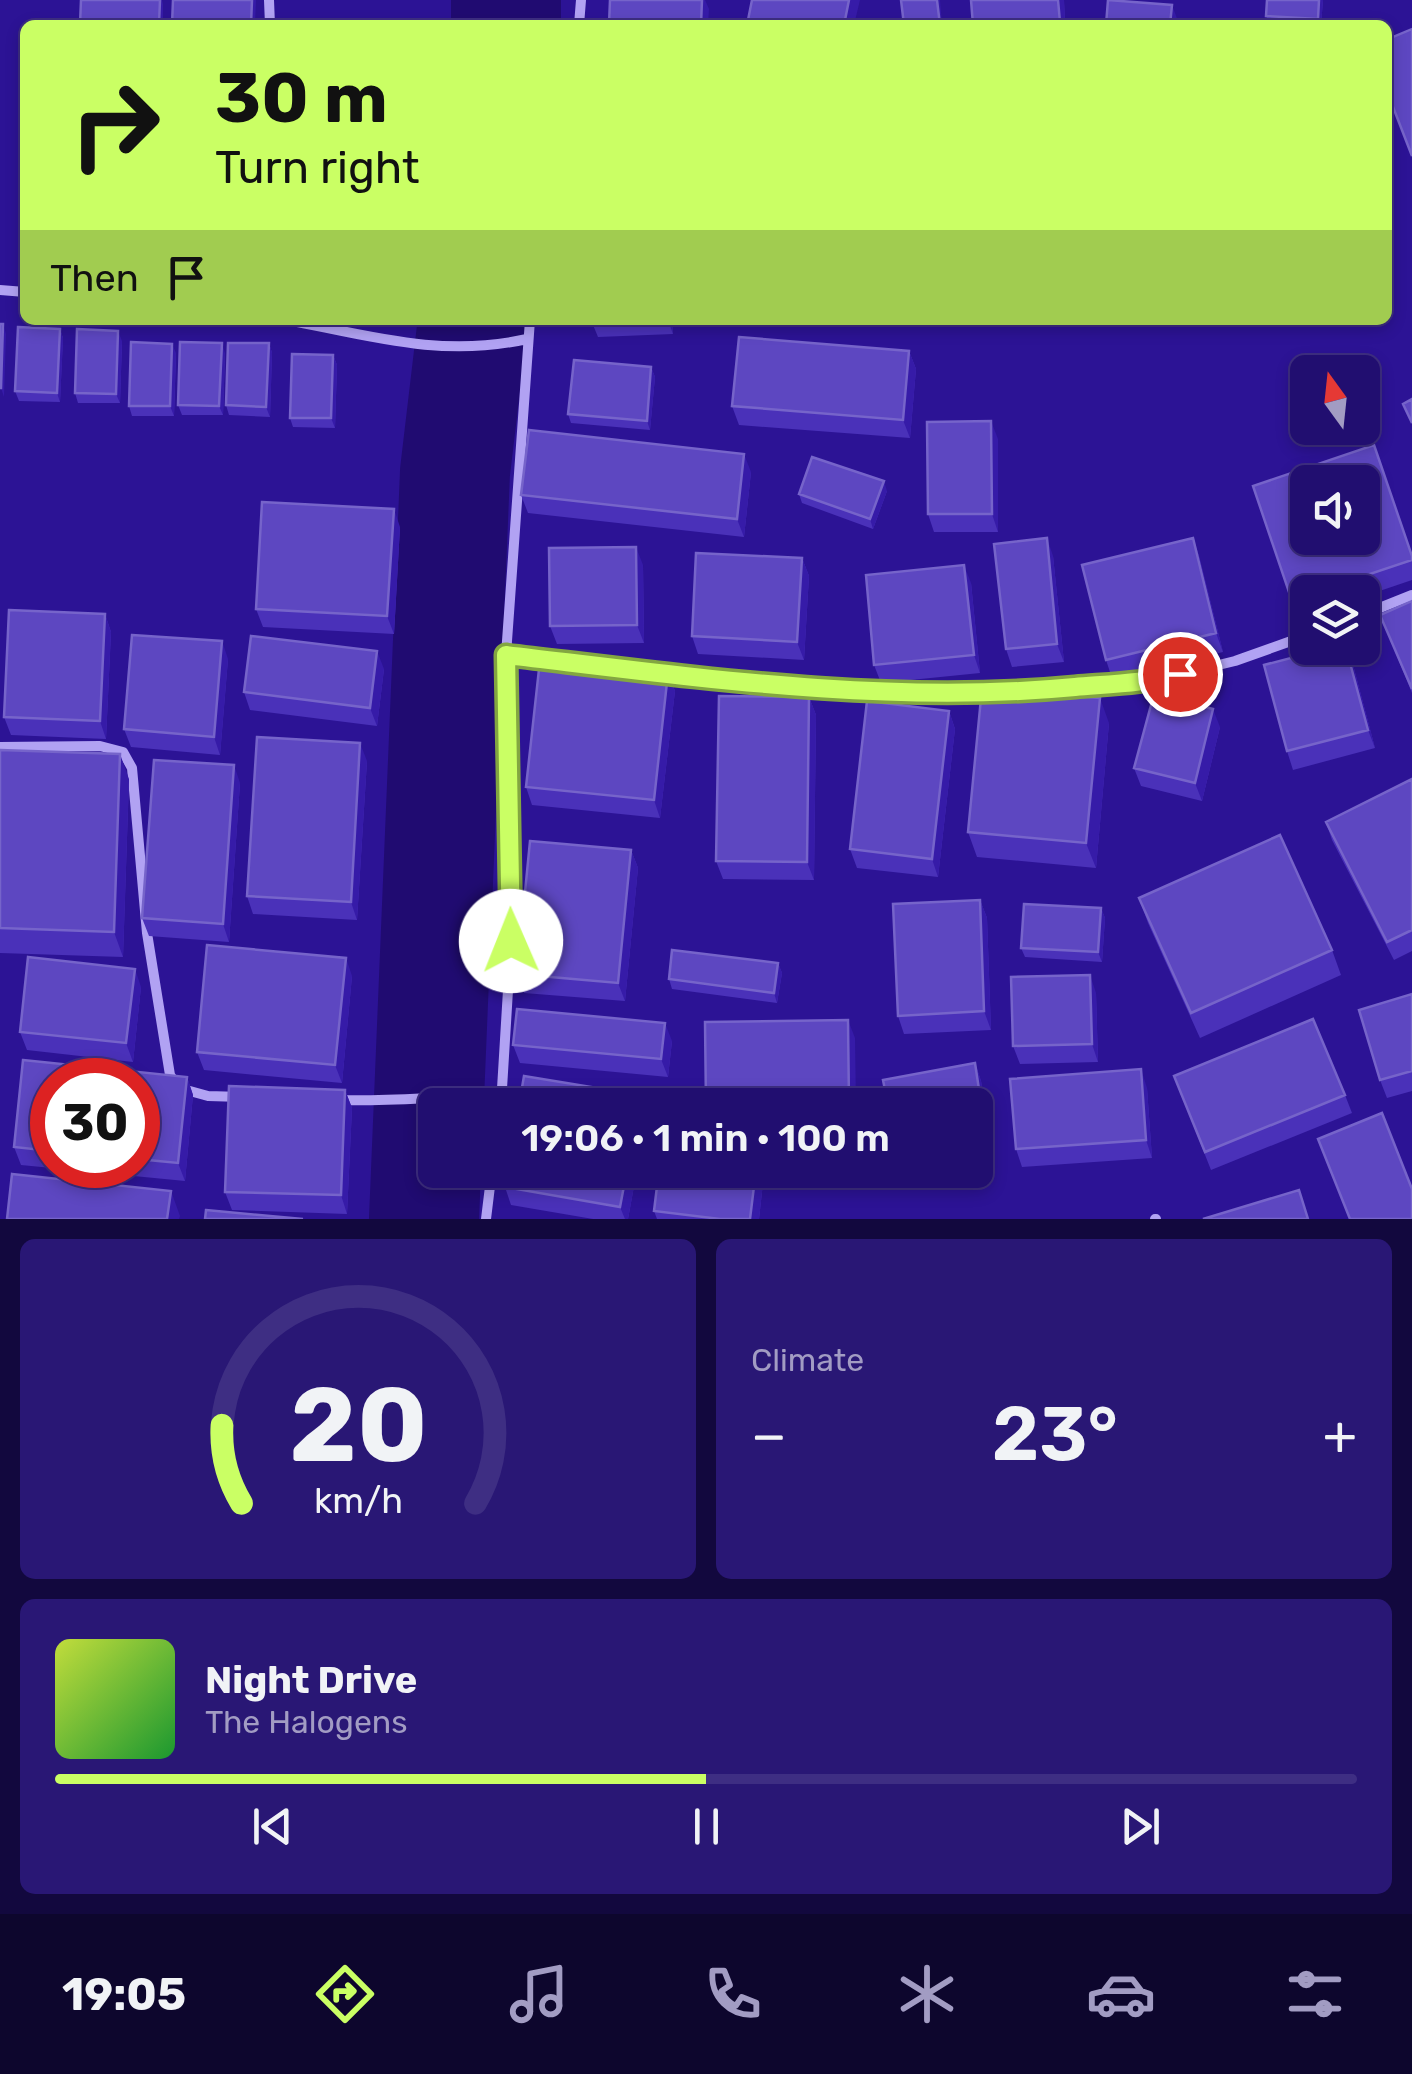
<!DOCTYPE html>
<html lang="en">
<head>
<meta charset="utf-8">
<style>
	body { margin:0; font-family:Rubik,sans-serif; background:#291775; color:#f1f3f6; height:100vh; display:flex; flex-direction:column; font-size:38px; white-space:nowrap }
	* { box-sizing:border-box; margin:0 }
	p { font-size:32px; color:#a29cc3 }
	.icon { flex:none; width:55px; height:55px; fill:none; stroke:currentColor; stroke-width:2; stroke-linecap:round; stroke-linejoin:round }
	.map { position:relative; height:1219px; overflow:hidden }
	.details { display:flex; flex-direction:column; gap:20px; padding:20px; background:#12083e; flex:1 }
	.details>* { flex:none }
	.hud { position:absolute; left:20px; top:20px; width:1372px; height:305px; border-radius:15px; box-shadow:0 5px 15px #0003,0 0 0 2px #3e2e83; background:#caff64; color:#111; overflow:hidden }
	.needle { width:65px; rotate:345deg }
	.buttons { position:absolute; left:1290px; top:355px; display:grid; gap:20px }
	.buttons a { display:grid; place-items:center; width:90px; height:90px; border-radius:15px; background:#210e70; box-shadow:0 5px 15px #0003,0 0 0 2px #3e2e83; font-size:50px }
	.speed { position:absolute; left:30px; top:1058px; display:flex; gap:20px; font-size:50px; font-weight:700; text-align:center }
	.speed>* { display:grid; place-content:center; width:130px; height:130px; border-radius:50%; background:#210e70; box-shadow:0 5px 15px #0003,0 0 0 2px #3e2e83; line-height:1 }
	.speed .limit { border:15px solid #d22; background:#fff; color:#111 }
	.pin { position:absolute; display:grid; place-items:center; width:85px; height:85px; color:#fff; margin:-42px; border:5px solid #fff; border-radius:50%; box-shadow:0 2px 10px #0007 }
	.me { position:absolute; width:110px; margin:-55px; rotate:359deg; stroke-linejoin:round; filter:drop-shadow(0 0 8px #0008) }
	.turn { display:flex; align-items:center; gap:35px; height:210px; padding:0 30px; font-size:45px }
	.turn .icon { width:130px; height:130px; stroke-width:2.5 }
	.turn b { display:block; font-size:70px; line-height:85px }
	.then { display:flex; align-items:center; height:95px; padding:0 30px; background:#0003; gap:20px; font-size:38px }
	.big { font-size:75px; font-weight:600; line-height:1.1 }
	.details .tile { flex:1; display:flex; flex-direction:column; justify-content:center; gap:15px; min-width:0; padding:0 35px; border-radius:15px; background:#291775 }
	.details .dial { align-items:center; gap:0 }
	.dial svg { height:260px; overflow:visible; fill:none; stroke:#3e2e83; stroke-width:7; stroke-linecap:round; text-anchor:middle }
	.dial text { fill:#f1f3f6; stroke:none }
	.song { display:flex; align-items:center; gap:30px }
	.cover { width:120px; height:120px; border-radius:15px; background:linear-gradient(135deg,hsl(70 70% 55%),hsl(130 70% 35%)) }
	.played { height:10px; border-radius:5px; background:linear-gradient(90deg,#caff64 50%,#3e2e83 50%) }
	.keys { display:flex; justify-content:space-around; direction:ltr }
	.heat { display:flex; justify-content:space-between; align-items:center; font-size:55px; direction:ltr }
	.details .tiles { flex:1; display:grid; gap:20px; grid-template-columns:1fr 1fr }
	.tile:last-child { grid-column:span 2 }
	.trip { position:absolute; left:418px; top:1088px; width:575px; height:100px; border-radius:15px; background:#210e70; box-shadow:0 5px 15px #0003,0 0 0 2px #3e2e83; font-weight:600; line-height:100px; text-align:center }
	.menu { display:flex; height:160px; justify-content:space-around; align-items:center; background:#0d062d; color:#a29cc3 }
	.menu .icon { width:70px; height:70px }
	.menu .on { color:#caff64 }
	.menu b { font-size:45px; color:#f1f3f6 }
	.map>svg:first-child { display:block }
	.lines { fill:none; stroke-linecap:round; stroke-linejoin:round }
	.river { stroke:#200b71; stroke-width:110 }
	.minor { stroke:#b1a2f3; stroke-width:10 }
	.wall { fill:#4a31b9; fill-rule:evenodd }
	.shaded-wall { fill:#361ba8 }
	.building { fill:#5d47c1; stroke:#7664ca; stroke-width:2.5; fill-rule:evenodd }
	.route-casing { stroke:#83a641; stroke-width:25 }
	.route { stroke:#caff64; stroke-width:18 }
</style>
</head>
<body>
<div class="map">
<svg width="1412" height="1219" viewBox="0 0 1412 1219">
	<rect width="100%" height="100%" fill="#2c1395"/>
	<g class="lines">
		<path class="river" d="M506,0V25
			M424,1219L455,472L473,320"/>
		<path class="minor" d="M269,0L270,25
			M579,25L581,0
			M0,290L25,292
			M288,320C370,336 443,358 527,339
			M1362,615L1412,595
			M506,655L585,665
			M656,673L916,694L993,693
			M1015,692L1153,681L1235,661L1308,635
			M0,747L100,746L123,752L132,768L147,933L170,1075L179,1088L208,1096L242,1097
			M339,1100C394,1102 447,1095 502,1096
			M501,1105L511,941L506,655L530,320
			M486,1219L492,1170
			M1155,1219H1156"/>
	</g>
	<path class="wall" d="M971,0H1064L1065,25H973Z
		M1323,0L1321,25H1270L1266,16Z
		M591,320H672L673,334L598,337Z
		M736,320H853V323L737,324Z
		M60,329L63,338L60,402L19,401L15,391Z
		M122,341L120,403H78L75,393Z
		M269,343L272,353L270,417L229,415L226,405Z
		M909,351L916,369L910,438L739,425L732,406Z
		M176,353L174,416H132L129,406Z
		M225,353L223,415H182L178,405Z
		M333,355L337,365L335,428L293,427L290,418Z
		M651,367L655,377L650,430L571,423L568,414Z
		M998,439V532H934L928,514Z
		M751,472L744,537L528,513L521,495Z
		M1253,486L1412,554V580L1362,597V592H1308V616L1298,619Z
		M887,491L873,529L802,503L799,494Z
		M400,527L394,634L263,627L256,609Z
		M1193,538L1199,556L1223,652L1112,678L1106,660Z
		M1053,556L1064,662L1012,667L1006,649Z
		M802,558L809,576L804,660L698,654L692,636Z
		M643,565L644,643L557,644L550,626Z
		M971,583L980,673L881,683L874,665Z
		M1412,601V693L1380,615Z
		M105,614L111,632L106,739L11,735L4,717Z
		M228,659L220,755L131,747L124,729Z
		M1352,661L1375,748L1293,770L1287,751Z
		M384,669L377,726L250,710L244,692Z
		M668,673L675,691L660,818L532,805L526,787Z
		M809,697L816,715L814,880L723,879L716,861Z
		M949,711L955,729L938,877L857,868L850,849Z
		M1109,723L1096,868L977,857L968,832Z
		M1220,727L1202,801L1141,786L1134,768Z
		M0,750L129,779L123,957L0,953Z
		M367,761L357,920L253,914L247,896Z
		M1412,779V951L1394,960L1332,840L1326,822Z
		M240,783L229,942L149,936L142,918Z
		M631,850L638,868L625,1001L524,993L517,974Z
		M1139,898L1332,950L1341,975L1200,1038L1148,923Z
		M980,900L987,918L991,1030L904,1034L898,1016Z
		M1101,908L1105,918L1102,962L1025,957L1021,948Z
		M778,963L782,973L777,1003L672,989L669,979Z
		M352,976L342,1083L204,1070L197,1052Z
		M141,987L133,1062L27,1050L20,1032Z
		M1096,993L1098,1062L1020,1064L1013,1046Z
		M1412,994V1091L1387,1098L1380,1080Z
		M672,1041L668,1077L520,1063L513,1045Z
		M23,1060L187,1077L193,1095L185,1181L21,1165L14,1147ZM52,1080H138V1165H52Z
		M975,1063L981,1081L990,1134L975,1136Z
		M1147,1088L1152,1158L1022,1167L1016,1149Z
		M345,1090L352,1108L347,1214L232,1210L225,1192Z
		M1181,1094L1345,1095L1352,1113L1211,1170Z
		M637,1170L628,1219H593L511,1205L505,1187Z
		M659,1170H763L764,1174L759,1219H657L654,1211Z"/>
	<path class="shaded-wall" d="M160,0H162L163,4V25H159Z
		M252,0H256L255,25H251Z
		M702,0H705L709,9L708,25H701Z
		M849,0H860L854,25H844Z
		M937,0H940L942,25H940Z
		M1058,0H1064L1065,25H1061L1060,22Z
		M1319,0H1323L1321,25H1320L1318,19Z
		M1172,5L1179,24V25H1170Z
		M668,320H672L673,334Z
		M3,324L6,334L4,397L1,388Z
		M60,329L63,338L60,402L57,393Z
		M118,331L122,341L120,403L116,394Z
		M222,343L225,353L223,415L219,406Z
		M269,343L272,353L270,417L266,407Z
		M172,344L176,353L174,416L170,406Z
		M909,351L916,369L910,438L903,420Z
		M333,355L337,365L335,428L331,418Z
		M651,367L655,377L650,430L647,421Z
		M991,421L998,439V532L992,514Z
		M744,454L751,472L744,537L737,519Z
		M884,481L887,491L873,529L870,519Z
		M394,509L400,527L394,634L387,616Z
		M1047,538L1053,556L1064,662L1057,644Z
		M1193,538L1199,556L1223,652L1216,633Z
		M636,547L643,565L644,643L637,625Z
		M802,558L809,576L804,660L797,642Z
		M964,565L971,583L980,673L974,655Z
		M105,614L111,632L106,739L100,721Z
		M222,641L228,659L220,755L214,737Z
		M1347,648L1352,661L1375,748L1368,730Z
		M377,651L384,669L377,726L370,708Z
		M668,673L675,691L660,818L654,800Z
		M809,697L816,715L814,880L807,862Z
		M1100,698L1109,723L1096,868L1086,843Z
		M1213,709L1220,727L1202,801L1195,783Z
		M949,711L955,729L938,877L932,859Z
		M360,743L367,761L357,920L351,902Z
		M120,754L129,779L123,957L114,932Z
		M234,765L240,783L229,942L223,924Z
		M631,850L638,868L625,1001L618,983Z
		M980,900L987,918L991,1030L984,1011Z
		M1101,908L1105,918L1102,962L1098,952Z
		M346,958L352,976L342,1083L335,1065Z
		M778,963L782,973L777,1003L774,993Z
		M135,969L141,987L133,1062L126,1043Z
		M1090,975L1096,993L1098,1062L1092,1044Z
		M848,1020L855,1038L856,1105H849Z
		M665,1023L672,1041L668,1077L661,1059Z
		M975,1063L981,1081L990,1134L983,1116Z
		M1141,1069L1147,1088L1152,1158L1146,1140Z
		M187,1077L193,1095L185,1181L178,1163Z
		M345,1090L352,1108L347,1214L341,1195Z
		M627,1170H637L628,1219H625L620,1207Z
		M756,1170H763L764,1174L759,1219H750Z
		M171,1191L180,1216L179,1219H167Z"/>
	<path class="building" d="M81,0H160L159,25H80Z
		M173,0H252L251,25H172Z
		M610,0H702L701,25H609Z
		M752,0H849L844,25H747Z
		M901,0H937L940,25H904Z
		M971,0H1058L1060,22L1018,25H973Z
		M1108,0L1172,5L1170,25H1106Z
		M1267,0H1319L1318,19L1266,16Z
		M1412,29V156L1388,94V39Z
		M0,324H3L1,388H0Z
		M18,327L60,329L57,393L15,391Z
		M77,329L118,331L116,394L75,393Z
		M739,337L909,351L903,420L732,406Z
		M131,342L172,344L170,406H129Z
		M180,342L222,343L219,406L178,405Z
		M228,343H269L266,407L226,405Z
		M292,354L333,355L331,418H290Z
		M574,360L651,367L647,421L568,414Z
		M1412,399V423L1403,404Z
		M991,421L992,514H928L927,422Z
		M529,430L744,454L737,519L521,495Z
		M1374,445L1412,556V560L1316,592H1308V595L1292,601L1253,486ZM1308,482H1362V538H1308Z
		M812,457L884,481L870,519L799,494Z
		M262,502L394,509L387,616L256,609Z
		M1047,538L1057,644L1006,649L994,544Z
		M1193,538L1216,633L1106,660L1082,565Z
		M636,547L637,625L550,626L549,548Z
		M696,553L802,558L797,642L692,636Z
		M964,565L974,655L874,665L866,575Z
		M1412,601V689L1380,615Z
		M9,610L105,614L100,721L4,717Z
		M132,635L222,641L214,737L124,729Z
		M251,636L377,651L370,708L244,692Z
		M1329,648H1346L1368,730L1287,751L1264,665Z
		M540,660L668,673L654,800L526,787Z
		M982,688L1100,698L1086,843L968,832Z
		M1154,694L1213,709L1195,783L1134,768Z
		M719,696L809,697L807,862L716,861Z
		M867,701L949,711L932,859L850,849Z
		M257,737L360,743L351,902L247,896Z
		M0,750L120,754L114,932L0,928Z
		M154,760L234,765L223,924L142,918Z
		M1412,779V930L1387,942L1326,822Z
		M1280,835L1332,950L1191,1013L1139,898Z
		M530,841L631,850L618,983L517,974Z
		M980,900L984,1011L898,1016L893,904Z
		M1024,904L1101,908L1098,952L1021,948Z
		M207,945L346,958L335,1065L197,1052Z
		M672,950L778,963L774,993L669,979Z
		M28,957L135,969L126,1043L20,1032Z
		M1090,975L1092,1044L1013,1046L1011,977Z
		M1412,994V1071L1380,1080L1359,1010Z
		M517,1009L665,1023L661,1059L513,1045Z
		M1313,1019L1345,1095L1205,1152L1174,1076Z
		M848,1020L849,1105H706L705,1022Z
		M23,1060L187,1077L178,1163L138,1159V1080H52V1151L14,1147Z
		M975,1063L983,1116L975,1117V1105H888L883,1080Z
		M1141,1069L1146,1140L1016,1149L1010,1079Z
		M524,1076L640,1095L638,1105H519Z
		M229,1086L345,1090L341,1195L225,1192Z
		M1382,1113L1412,1189V1219H1350L1318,1139Z
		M508,1170H627L620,1207L505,1187Z
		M659,1170H756L750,1219H720L654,1211Z
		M12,1174L171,1191L167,1219H7Z
		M1299,1190L1308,1219H1203Z
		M206,1210L303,1219H205Z"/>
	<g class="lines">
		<g class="route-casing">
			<path id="route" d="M511,941L506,655C694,677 886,705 1075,687C1110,684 1146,683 1180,674"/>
		</g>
		<use href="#route" class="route"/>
	</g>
</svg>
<div class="buttons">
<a><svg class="needle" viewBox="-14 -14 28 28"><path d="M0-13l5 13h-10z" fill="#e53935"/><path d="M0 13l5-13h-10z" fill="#a29cc3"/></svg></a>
<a><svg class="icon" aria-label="sound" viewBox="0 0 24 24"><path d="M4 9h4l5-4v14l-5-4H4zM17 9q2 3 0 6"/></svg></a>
<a><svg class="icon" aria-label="layers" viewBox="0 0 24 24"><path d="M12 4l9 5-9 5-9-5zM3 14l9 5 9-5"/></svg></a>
</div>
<div class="speed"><div class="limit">30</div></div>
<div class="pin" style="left:1180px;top:674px;background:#d93025"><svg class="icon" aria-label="arrive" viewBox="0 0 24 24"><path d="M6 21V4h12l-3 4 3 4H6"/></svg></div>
<svg class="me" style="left:511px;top:941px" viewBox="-20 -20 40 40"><circle r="19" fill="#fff"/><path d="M0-13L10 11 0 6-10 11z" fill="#caff64"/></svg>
<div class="trip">19:06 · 1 min · 100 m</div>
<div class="hud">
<div class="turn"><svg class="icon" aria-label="right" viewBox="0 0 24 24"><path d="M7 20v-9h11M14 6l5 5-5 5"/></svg><div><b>30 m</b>Turn right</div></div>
<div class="then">Then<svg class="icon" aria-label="arrive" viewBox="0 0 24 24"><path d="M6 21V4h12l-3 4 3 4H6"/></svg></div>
</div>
</div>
<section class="details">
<div class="tiles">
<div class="tile dial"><svg viewBox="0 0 100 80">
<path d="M14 69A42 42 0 1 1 86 69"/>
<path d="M14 69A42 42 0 0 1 8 45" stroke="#caff64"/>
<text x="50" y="56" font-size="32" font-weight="700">20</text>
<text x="50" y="72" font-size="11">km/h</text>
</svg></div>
<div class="tile"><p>Climate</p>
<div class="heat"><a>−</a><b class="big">23°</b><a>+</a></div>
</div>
<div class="tile">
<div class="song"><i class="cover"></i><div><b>Night Drive</b><p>The Halogens</p></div></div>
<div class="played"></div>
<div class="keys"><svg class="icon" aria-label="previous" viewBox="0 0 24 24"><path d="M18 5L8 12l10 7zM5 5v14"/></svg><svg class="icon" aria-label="pause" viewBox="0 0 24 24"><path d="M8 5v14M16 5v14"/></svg><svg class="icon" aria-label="next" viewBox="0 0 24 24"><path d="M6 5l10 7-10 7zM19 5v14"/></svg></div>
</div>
</div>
</section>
<nav class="menu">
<b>19:05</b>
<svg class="icon on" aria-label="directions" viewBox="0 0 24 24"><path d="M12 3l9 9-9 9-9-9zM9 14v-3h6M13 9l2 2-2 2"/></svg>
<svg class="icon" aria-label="music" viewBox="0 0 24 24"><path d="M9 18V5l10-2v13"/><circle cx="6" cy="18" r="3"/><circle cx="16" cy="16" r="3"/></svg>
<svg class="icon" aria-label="phone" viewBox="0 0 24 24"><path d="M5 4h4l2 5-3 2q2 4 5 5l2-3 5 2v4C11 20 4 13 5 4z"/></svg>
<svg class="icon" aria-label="climate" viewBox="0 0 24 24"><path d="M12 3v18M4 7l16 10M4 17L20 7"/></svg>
<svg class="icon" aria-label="car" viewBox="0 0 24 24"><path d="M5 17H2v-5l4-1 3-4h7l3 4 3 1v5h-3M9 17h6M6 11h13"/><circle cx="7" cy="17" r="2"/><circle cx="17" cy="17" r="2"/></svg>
<svg class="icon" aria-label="filters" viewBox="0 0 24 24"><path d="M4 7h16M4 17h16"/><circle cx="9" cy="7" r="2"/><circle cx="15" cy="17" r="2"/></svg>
</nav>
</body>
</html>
